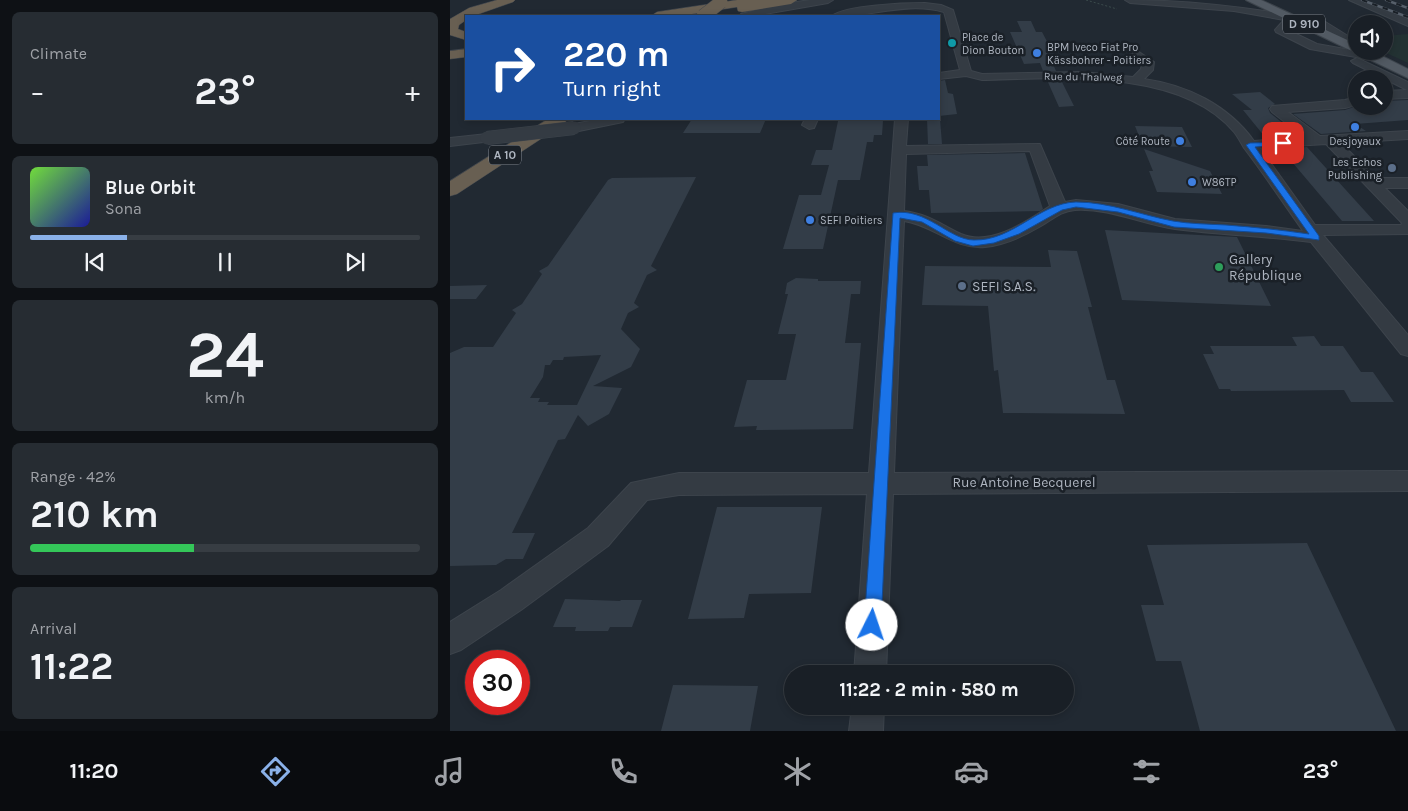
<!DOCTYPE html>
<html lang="en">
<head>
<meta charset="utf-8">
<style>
	body { margin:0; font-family:Karla,sans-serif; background:#262c32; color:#f1f3f6; height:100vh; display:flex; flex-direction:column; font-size:19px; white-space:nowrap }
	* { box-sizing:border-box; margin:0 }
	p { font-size:16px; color:#9fa2a7 }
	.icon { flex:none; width:28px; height:28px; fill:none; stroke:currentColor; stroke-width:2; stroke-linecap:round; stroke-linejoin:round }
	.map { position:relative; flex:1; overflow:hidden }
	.panel { display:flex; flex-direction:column; gap:12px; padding:12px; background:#0e1115; width:450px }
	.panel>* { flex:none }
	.guide { position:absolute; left:15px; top:15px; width:475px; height:105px; border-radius:0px; box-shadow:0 2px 8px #0003,0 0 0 1px #373d43; background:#1a4fa0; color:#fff; overflow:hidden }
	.fabs { position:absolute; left:898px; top:15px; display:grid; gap:10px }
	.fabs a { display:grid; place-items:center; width:45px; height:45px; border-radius:50%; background:#191f26; box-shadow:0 2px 8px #0003,0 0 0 1px #373d43; font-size:25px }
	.speed { position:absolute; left:15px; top:650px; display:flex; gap:10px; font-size:25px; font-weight:700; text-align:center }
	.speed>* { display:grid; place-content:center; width:65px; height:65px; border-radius:50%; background:#191f26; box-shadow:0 2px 8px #0003,0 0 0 1px #373d43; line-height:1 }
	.speed .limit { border:8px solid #d22; background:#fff; color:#111 }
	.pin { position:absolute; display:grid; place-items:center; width:42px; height:42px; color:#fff; margin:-21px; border-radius:10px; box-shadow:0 2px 8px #0006 }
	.me { position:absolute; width:55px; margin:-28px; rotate:4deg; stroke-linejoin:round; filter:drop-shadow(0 0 4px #0008) }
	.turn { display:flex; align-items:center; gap:18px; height:105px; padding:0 15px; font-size:22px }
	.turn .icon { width:65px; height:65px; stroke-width:2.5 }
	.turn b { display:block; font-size:35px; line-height:42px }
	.big { font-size:38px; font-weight:700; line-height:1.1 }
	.panel .tile { flex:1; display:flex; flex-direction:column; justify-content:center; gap:8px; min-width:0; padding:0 18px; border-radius:8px; background:#262c32 }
	.panel .dial { align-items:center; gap:0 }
	.dial b { font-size:65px; line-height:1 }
	.song { display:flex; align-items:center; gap:15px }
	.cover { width:60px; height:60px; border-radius:8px; background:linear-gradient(135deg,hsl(100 70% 55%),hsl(240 70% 35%)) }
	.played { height:5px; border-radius:2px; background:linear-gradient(90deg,#8ab1e9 25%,#373d43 25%) }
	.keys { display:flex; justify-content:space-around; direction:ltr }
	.heat { display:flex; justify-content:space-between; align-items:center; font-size:28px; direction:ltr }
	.charge { height:8px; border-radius:4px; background:linear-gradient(90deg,#34c759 42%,#373d43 0) }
	.trip { position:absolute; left:334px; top:665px; width:290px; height:50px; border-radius:25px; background:#191f26; box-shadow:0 2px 8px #0003,0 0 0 1px #373d43; font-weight:700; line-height:50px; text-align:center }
	.menu { display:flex; height:80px; justify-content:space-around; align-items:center; background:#0a0c0f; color:#9fa2a7 }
	.menu .icon { width:35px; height:35px }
	.menu .selected { color:#8ab1e9 }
	.menu b { font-size:22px; color:#f1f3f6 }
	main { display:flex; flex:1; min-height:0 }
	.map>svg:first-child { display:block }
	.green { fill:#233233 }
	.building { fill:#333d48; fill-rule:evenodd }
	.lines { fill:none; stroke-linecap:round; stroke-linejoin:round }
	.minor-casing { stroke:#3d444c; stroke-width:2 }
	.major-casing { stroke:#3d444c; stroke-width:2 }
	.highway-casing { stroke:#3e454d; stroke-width:1 }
	.path { stroke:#3b4b4c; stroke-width:1; stroke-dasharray:2 2; stroke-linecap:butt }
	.minor { fill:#343b43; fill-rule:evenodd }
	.major { fill:#525a63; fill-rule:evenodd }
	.highway { fill:#685f52; fill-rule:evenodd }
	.rail-casing { stroke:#565f6a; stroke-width:2.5 }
	.rail { stroke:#1a2027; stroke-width:2; stroke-dasharray:5.5; stroke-linecap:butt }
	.minor-bridge-casing { stroke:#3d444c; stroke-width:14; stroke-linecap:butt }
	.highway-bridge-casing { stroke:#3e454d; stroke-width:14; stroke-linecap:butt }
	.minor-bridge { stroke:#343b43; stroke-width:13 }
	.highway-bridge { stroke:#685f52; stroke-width:13 }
	.route { fill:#1a73e8; stroke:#114b97 }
	.culture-dot { fill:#0f9aa8; stroke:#1a2027; stroke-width:2 }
	.shop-dot { fill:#3f7fe0; stroke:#1a2027; stroke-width:2 }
	.service-dot { fill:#5c6f8a; stroke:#1a2027; stroke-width:2 }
	.leisure-dot { fill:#2e9e5b; stroke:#1a2027; stroke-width:2 }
	.labels { text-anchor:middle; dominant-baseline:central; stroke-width:5; stroke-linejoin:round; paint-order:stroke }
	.far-poi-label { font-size:11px; fill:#aeb5c0; stroke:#1a2027; text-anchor:start }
	.far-street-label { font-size:11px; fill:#aeb5c0; stroke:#1a2027 }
	.shield { fill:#1a2027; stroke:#828892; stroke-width:1 }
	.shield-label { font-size:12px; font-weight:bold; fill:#aeb5c0 }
	.poi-label { font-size:14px; fill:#aeb5c0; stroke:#1a2027; text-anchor:start }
	.street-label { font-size:14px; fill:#aeb5c0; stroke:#1a2027 }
</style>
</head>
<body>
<main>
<section class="panel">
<div class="tile"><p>Climate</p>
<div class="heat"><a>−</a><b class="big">23°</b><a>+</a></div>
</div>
<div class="tile">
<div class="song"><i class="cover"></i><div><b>Blue Orbit</b><p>Sona</p></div></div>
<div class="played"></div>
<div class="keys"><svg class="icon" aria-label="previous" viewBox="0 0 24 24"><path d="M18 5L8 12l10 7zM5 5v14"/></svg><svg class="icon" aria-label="pause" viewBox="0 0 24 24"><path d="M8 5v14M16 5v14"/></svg><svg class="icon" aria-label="next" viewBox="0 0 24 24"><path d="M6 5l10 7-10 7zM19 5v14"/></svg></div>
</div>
<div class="tile dial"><b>24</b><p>km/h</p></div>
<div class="tile"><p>Range · 42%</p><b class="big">210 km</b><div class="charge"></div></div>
<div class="tile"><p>Arrival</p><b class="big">11:22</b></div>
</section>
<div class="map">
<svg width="958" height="731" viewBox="0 0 958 731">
	<rect width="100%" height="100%" fill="#212932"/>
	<path class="green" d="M958,34V63L932,51H934V36Z"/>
	<path class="building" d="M567,21H581L586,32H592L608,62H602L606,71H593L590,63L574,64L560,32H572Z
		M495,80L498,93L503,94L507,114L489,116V81Z
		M597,80H611L624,106L609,107Z
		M810,92L825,104L818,108L820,113L849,136L815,137L793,110H802L782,94Z
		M958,100V120L905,124L916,131L871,134L843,114L895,110L907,106H934V104H939L934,101Z
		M242,119H316L310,133H233Z
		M477,119H490L492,144H478Z
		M388,121H433L432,135H424L423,142H417L410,180H388L373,249H333L349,195H371L379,165H361L366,150H382Z
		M685,126L732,127L742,147L693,146Z
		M857,147L924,221H892L831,149Z
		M694,149L760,171L772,194L707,192L699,171H703Z
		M575,153L593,209L590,211L481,213L479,190H469L467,166H478L477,155Z
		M246,177L201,266L207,270L197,275L184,303L189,307L178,313L171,329L190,349L181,367L143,386L172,388L159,414L138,426L128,415L115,439L108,440L62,533H85L73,559H56L46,565L0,566V353L14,347H43L66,313L62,310L72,304L92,274L89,271L98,266L158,180L162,178ZM151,355L127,405H97L99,402H88L90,398H80L93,377L95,365H100L103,360H113L114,357Z
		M655,230L787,237L821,306L672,300Z
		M598,250L627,251L642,307H638L657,380H665L675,414L553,413L548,370L544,371L538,306L472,305L475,266L601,267Z
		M346,278L368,279V281H411L410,294H401L395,343H411L403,429L306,430L307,426L284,427L297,380H336L346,334H328L338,294H335L337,283Z
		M37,285L26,299H0V286Z
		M864,336L871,346H893L911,372H923L944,402H901L894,390L781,391L780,389H769L753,354H764L760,346H847L842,337Z
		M267,507H372L361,593L299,594L294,618L238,619Z
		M857,543L946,731H750L731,661H706L691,605H714L697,545Z
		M115,599L170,601L171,600H192L182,627H160L158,631H125L126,627H103Z
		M223,685L308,686L300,731H211Z"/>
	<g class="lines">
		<g class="minor-casing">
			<path id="minor" d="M360,0H383L378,3L304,16H289L291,14L326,5Z
				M675,0C732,0 786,6 841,15L846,18L836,29L867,44L923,54L928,57L923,60L860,49L826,32L825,30L834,20L784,11L680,3Z
				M899,0H912L958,19V26Z
				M475,3L491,5L503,10L521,71L532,74L632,72L683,77L691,69L692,63L678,51L683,48L704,62L703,70L694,79C737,85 778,105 804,141L854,137L822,112L820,109L822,106L895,100L906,97V105L895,108L838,112L870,136L958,131V139L891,143L926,178H958V188H935L958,211V234L873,235L958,335V356L951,354L861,242C816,236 770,235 725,229C691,224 660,208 625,210C611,211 603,219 591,226C574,236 555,245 535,247C504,250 483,225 454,221L444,473L958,471V491L443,494L436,674H404L417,494L229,495L197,500L158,546L71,610L11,650L0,654V622L51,590L138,528L181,483L229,473H419L445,119H458L456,146L590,144L615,202L626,200L668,204L725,219L816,226L853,231C833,203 814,174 794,148C791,143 788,137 784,132C731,68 607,78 532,80L516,76L489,79V73L510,70L494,12C456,1 419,18 382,16C395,5 456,3 475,3ZM876,144L952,223L951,225H865L810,148ZM580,151L600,206C577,221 541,247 511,234C488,223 481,215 454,211L456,154Z
				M869,18L906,41V45H898L866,23V19Z
				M907,58L958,82V98L934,99V91L957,90L903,63L901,61Z
				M150,119H175L173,122L124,132L117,128L119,125Z
				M355,119H368L364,128L359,129L352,125Z
				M37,134L42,135L44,138L42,141L0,146V138Z
				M402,706H434L433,731H399Z"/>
		</g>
		<g class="major-casing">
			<path id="major" d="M796,0H811L906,44V51H922L958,69V78Z"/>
		</g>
		<g class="highway-casing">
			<path id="highway" d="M47,0H65L63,2L23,16H16V20L9,25L8,29L16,32V40L0,35V19L19,8Z
				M287,0H347L341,4L292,12L288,11L287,7L229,16H201L207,12Z
				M16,49V57L0,59V51Z
				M98,119H117L115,123L7,194L0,196V181Z"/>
		</g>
		<path class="path" d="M636,0L667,9"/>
		<use href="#minor" class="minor"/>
		<use href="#major" class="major"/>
		<use href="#highway" class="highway"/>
		<g class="rail-casing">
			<path id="rail" d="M912,0L958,17
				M936,0L958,8"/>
		</g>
		<use href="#rail" class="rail"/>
		<g class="minor-bridge-casing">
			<path id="minor-bridge" d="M37,138L124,128"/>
		</g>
		<g class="highway-bridge-casing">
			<path id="highway-bridge" d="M253,16L271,2"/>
		</g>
		<use href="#minor-bridge" class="minor-bridge"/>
		<use href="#highway-bridge" class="highway-bridge"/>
	</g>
	<path class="route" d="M836,142L837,143L833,145L805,147L869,236V240L816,233L724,227L668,212L626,207L612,210L569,234L544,243L523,246L505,241L472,222L450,218L431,625L428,631L422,633L417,631L414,625L443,213C476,207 499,240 524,240C563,241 589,203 626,202C659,202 691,215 723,221C740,224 759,224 776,225C804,227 831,230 859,234L796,145L800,143Z"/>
	<circle class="culture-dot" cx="502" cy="43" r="5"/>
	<g class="shop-dot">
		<circle cx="587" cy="53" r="5"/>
		<circle cx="905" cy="127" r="5"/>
		<circle cx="730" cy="141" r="5"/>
		<circle cx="742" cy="182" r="5"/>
		<circle cx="360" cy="220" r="5"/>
	</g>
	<g class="service-dot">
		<circle cx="942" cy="168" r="5"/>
		<circle cx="512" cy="286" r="5"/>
	</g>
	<circle class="leisure-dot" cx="769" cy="267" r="5"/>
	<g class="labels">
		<g class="far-poi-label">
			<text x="512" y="37">Place de<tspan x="512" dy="13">Dion Bouton</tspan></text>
			<text x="597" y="47">BPM Iveco Fiat Pro<tspan x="597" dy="13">Kässbohrer - Poitiers</tspan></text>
			<text x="720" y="141" text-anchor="end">Côté Route</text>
			<text x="905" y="141" text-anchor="middle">Desjoyaux</text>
			<text x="932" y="162" text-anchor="end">Les Echos<tspan x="932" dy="13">Publishing</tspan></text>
			<text x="752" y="182">W86TP</text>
			<text x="370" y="220">SEFI Poitiers</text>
		</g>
		<g class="far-street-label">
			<text transform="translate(633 77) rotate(1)">Rue du Thalweg</text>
		</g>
		<g class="shield">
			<rect x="833" y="14.5" width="42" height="19" rx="4"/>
			<rect x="39" y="145.5" width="32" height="19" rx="4"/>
		</g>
		<g class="shield-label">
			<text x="854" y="24">D 910</text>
			<text x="55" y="155">A 10</text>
		</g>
		<g class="poi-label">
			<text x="779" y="259">Gallery<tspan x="779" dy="16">République</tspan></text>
			<text x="522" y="286">SEFI S.A.S.</text>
		</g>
		<g class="street-label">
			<text x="574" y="482">Rue Antoine Becquerel</text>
		</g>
	</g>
</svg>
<div class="fabs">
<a><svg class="icon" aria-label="sound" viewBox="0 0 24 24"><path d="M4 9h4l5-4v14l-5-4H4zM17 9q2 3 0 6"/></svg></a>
<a><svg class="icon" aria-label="search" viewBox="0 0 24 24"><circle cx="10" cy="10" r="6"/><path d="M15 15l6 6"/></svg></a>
</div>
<div class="speed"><div class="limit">30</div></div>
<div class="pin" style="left:833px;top:143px;background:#d93025"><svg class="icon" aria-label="arrive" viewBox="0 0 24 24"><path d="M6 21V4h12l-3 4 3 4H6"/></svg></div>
<svg class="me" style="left:422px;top:625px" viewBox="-20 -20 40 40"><circle r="19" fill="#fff"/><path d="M0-13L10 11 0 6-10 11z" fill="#1a73e8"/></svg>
<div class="trip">11:22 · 2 min · 580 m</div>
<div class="guide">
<div class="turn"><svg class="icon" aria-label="right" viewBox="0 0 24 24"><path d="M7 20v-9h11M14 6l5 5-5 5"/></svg><div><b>220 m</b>Turn right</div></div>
</div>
</div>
</main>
<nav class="menu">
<b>11:20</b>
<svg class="icon selected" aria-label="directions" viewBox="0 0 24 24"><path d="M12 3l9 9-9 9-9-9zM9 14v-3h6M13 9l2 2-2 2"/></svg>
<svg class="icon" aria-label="music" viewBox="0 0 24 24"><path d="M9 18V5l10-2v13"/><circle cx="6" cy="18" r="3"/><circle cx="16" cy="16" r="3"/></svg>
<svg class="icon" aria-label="phone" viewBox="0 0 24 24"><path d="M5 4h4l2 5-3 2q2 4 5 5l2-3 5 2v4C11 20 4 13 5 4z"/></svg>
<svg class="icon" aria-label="climate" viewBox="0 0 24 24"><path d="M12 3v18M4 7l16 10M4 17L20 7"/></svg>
<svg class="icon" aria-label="car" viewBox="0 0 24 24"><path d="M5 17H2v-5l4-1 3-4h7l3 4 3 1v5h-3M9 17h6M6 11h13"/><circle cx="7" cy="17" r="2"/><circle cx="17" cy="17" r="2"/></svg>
<svg class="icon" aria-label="filters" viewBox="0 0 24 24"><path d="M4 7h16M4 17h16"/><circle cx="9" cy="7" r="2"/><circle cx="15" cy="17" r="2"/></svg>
<b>23°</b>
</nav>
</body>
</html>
